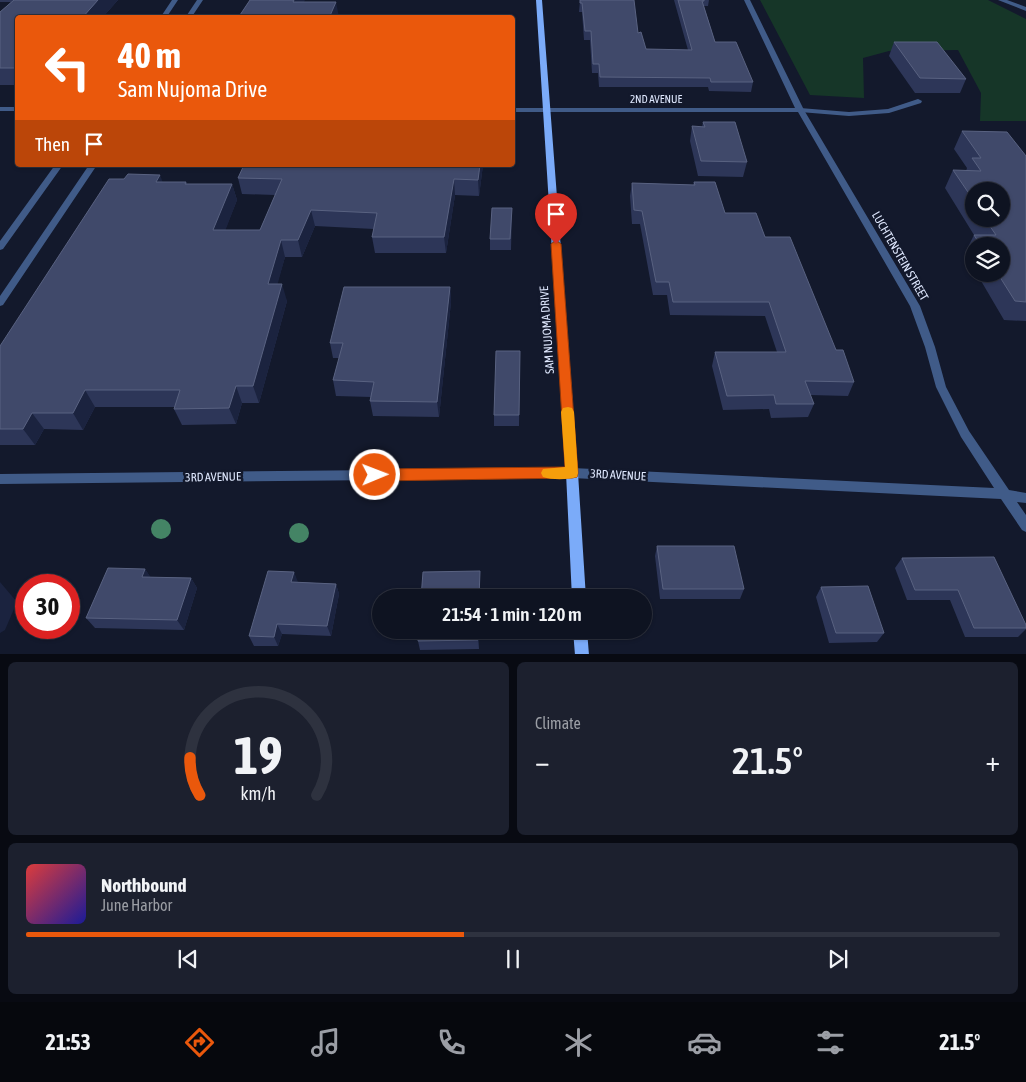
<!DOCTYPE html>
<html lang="en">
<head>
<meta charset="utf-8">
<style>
	body { margin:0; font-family:"Asap Condensed",sans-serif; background:#1c202e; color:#f1f3f6; height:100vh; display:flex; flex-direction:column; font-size:19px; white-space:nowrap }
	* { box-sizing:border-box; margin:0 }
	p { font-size:16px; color:#9b9ea5 }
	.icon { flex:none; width:28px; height:28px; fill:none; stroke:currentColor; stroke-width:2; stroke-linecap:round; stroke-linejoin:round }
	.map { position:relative; height:654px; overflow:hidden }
	.sheet { display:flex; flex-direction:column; gap:8px; padding:8px; background:#080a12; flex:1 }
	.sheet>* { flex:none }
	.banner { position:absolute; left:15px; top:15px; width:500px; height:152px; border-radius:5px; box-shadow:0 1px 4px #0004,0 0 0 1px #2e323f; background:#ea580c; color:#fff; overflow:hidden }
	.buttons { position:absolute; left:965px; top:182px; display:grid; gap:10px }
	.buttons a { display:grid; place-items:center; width:45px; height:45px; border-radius:50%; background:#0e1321; box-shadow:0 1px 4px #0004,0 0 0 1px #2e323f; font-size:25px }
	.speed { position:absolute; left:15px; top:574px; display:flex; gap:10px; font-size:25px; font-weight:700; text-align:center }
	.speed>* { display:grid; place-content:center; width:65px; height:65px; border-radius:50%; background:#0e1321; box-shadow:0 1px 4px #0004,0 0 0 1px #2e323f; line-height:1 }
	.speed .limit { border:8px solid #d22; background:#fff; color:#111 }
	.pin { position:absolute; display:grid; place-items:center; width:42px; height:42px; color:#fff; margin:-51px -21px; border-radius:50% 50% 50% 0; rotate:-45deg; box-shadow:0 0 5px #0007 }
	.pin .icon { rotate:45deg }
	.me { position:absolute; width:55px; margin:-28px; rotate:89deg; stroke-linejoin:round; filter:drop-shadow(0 0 4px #0008) }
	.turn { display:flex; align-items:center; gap:18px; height:105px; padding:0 20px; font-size:22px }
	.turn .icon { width:65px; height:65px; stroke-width:2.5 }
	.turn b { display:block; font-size:35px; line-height:42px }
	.then { display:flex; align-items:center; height:48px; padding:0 20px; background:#0003; gap:10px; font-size:19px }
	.big { font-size:38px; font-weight:600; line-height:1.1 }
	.sheet .tile { flex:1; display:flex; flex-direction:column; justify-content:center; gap:8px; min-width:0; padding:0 18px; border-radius:8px; background:#1c202e }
	.sheet .dial { align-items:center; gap:0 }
	.dial svg { height:130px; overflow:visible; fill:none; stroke:#2e323f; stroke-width:7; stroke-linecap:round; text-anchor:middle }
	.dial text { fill:#f1f3f6; stroke:none }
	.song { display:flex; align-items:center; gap:15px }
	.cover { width:60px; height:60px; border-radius:8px; background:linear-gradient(135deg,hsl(0 70% 55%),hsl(240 70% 35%)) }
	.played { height:5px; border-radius:2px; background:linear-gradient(90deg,#ea580c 45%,#2e323f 45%) }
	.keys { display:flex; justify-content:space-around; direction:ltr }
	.heat { display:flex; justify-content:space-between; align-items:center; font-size:28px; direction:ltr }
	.sheet .tiles { flex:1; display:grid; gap:8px; grid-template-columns:1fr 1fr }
	.tile:last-child { grid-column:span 2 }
	.trip { position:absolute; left:372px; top:589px; width:280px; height:50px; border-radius:25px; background:#0e1321; box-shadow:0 1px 4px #0004,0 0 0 1px #2e323f; font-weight:600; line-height:50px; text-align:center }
	.dock { display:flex; height:80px; justify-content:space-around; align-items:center; background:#06080d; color:#9b9ea5 }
	.dock .icon { width:35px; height:35px }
	.dock .active { color:#ea580c }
	.dock b { font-size:22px; color:#f1f3f6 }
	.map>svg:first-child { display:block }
	.green { fill:#163628 }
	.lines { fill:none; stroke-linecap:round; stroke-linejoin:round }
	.service { fill:#405b88; fill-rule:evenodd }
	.minor { fill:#405b88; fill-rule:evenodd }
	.secondary { fill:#7babf9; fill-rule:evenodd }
	.tree { fill:#448465 }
	.wall { fill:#2d3658; fill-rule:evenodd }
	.shaded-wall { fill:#1b233f }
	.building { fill:#40496a; stroke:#596281 }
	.route { fill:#ea580c; stroke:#983908 }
	.slow { fill:#f59e0b }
	.labels { text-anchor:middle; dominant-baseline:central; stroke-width:5; stroke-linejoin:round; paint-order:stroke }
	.far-street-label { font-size:11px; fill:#dfe8fe; stroke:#13192c }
	.street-label { font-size:12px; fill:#dfe8fe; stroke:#13192c }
</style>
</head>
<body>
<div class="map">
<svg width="1026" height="655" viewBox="0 0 1026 655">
	<rect width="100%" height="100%" fill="#13192c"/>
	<path class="green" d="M760,0H988L1026,19V121H980L981,93L958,50L889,51L863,58L864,98L810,95Z"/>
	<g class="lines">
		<path class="service" d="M998,0H1007L1026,7V11Z
			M918,99L922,101L921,103L889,113L849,116L800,112L796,110L800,108L849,112L888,109Z"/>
		<path class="minor" d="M172,0H178L166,18H160Z
			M197,0H203L191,18H185Z
			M744,0H750L804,110L920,306L935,347L946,387L969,431L1009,490L1026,493V503L1017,502L1026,515V532L1022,530L1001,499L572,478L0,484V474L572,468L994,488L961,437L936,387L925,347L910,306L798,112H512V108H795Z
			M0,107H18V111H0Z
			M55,165H63L3,249L0,250V241Z
			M89,165H97L3,305L0,306V296Z"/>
		<path class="secondary" d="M536,0H542L578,473L586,598H572L566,473Z
			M573,630H587L589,655H575Z"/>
	</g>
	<g class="tree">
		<circle cx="161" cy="529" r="10"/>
		<circle cx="299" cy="533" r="10"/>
	</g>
	<path class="wall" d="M0,0H118L102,18H18V85H0V12L11,2H0Z
		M580,0L638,33L646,49L688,50L674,0H709L708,6H704L715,42L753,82L751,92L709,91L708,87H599L598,73H592L590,40H584L582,12H579Z
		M894,42L966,79L960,93H915L889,56Z
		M703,122L747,162L743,177L698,176L690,141L692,126L702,127Z
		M962,131L1026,156V321L1004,320L977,274H1001V246H974V269L965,253L974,235L945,188L953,170L966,171L967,168L954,149ZM974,191L1001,219H974Z
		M483,165L479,196L455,195L446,253H375L372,237L374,229L315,226L302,257H285L277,284L287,301L259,403H242L236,424L182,425L174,409L175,407H95L83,430L44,429L35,445H0V346L163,182H186L187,184H232L237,200L225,230H260L275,195L242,194L238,178Z
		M694,182L725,213L765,237L836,350L854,382L848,396L810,395L814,404L808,417L771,418L769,409L723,410L712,366L715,352H777L765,316L670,315L667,295H653L640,224H632L630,196L632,183L693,185Z
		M512,208L511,250H490V239Z
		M450,287L451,302L439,417L373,416L370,401L371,397L336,396L333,380L339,358H333L330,343Z
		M520,351L519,426H494V415Z
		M657,546L744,589L740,599H660L655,556Z
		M902,558L1026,625V629L1018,637H965L950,600H907L895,568Z
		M145,569L150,577L191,578L197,588L184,630L95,628L86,618Z
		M294,572L297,582L336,584L339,594L331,636L282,634L278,646H254L249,636Z
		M821,587L884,633L877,642L829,643L816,597Z
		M479,630V649L420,650L418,641Z"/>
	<path class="shaded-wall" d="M98,0H118L102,18H82Z
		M294,0H305L296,17L293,2Z
		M336,2L339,17L329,18Z
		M480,165H483L479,196L478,180Z
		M160,175L166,191L156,182Z
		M454,179L455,195L446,253L444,237Z
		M232,184L237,200L219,247L213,230Z
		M311,210L315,226L302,257L298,240Z
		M281,240L285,257L273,301L268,284Z
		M282,284L287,301L259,403L253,386Z
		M450,287L451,302L439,417L437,402Z
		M236,386L242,403L236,424L229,408Z
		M85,390L95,407L83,430L73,413Z
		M32,413L44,429L35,445L23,429Z
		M145,569L152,579L142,577Z
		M480,571V598H479Z
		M294,572L298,582L295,592L291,582Z
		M191,578L197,588L184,630L177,620Z
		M0,582L17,602L5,630L0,633Z
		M336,584L339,594L331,636L327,626Z
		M277,624L282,634L278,646L274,637Z
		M479,630V649L478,640Z"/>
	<path class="building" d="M14,0H98L82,18H18V68H0V12Z
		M250,0H294L293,2H336L329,18H238Z
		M580,0H634L638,33L641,32L646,49L692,50L678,0H704V1H702L715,42H736L753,82H711L710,78L600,77L599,64H593L591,31H585L582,3H580Z
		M894,42H937L966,79L920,78Z
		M703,122H735L747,162L701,161L692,126L705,127Z
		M962,131L1007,132L1026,156V302L1015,301L998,274H1001V246H981L974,235H996L985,219H1001V191H974V201L953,170L981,171L972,158H981Z
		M244,165H480L478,180L454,179L444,237H372L377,213L311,210L298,240H281L268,284H282L253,386H236L229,408L174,409L180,390H85L73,413H32L23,429H0V346L109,179H124L128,174L160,175L156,182H186L185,184H232L213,230H260L282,179L238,178Z
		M694,182H715L725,213H756L765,237H790L836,350H843L854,382L805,381L814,404H776L774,395L727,396L715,352H786L769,302H673L669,282H656L642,211L634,210L632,183L695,185Z
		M492,208H512L510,239H490Z
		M344,287H450L437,402L370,401L374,382L333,380L343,343H330Z
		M496,351H520L519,415H494Z
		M657,546H734L744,589H663Z
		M994,557L1026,625V628H974L958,590H915L902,558Z
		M108,568L145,569L142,577L191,578L177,620L86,618Z
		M268,571L294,572L291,582L336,584L327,626L277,624L274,637L249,636Z
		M480,571L479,598H421L423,572Z
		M868,586L884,633H836L821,587Z
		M419,630H479L478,640L418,641Z"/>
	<path class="route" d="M556,240L561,244L578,473L577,477L572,478L375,481L370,479L368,475L370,471L375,469L565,467L551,244Z"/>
	<path class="slow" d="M568,407L572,408L574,412L578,473L577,477C567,480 552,480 543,477L541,473L543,469L565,467L561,412L563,408Z"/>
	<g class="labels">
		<g class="far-street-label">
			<text x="656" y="99">2ND AVENUE</text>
		</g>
		<g class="street-label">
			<text transform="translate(900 256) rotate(60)">LUCHTENSTEIN STREET</text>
			<text transform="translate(547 330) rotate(-94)">SAM NUJOMA DRIVE</text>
			<text transform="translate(618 475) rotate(3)">3RD AVENUE</text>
			<text transform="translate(213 477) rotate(-1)">3RD AVENUE</text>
		</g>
	</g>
</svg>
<div class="buttons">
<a><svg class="icon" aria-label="search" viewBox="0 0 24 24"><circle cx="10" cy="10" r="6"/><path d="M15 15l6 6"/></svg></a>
<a><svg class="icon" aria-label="layers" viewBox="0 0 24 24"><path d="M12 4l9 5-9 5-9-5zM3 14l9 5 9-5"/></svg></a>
</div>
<div class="speed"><div class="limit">30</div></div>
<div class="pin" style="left:556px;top:244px;background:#d93025"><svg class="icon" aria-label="arrive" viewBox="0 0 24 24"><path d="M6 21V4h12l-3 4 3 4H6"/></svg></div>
<svg class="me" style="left:375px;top:475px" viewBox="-20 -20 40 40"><circle r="17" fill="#ea580c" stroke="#fff" stroke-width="3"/><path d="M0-11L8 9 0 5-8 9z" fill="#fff"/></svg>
<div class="trip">21:54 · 1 min · 120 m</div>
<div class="banner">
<div class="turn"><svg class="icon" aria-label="left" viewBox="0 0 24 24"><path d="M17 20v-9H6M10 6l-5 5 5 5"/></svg><div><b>40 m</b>Sam Nujoma Drive</div></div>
<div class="then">Then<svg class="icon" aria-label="arrive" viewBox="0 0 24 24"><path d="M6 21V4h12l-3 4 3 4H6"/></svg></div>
</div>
</div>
<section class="sheet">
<div class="tiles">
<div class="tile dial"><svg viewBox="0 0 100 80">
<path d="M14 69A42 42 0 1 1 86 69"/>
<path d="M14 69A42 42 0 0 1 8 46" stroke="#ea580c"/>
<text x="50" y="56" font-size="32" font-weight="700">19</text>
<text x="50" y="72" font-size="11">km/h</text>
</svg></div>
<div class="tile"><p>Climate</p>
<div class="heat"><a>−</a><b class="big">21.5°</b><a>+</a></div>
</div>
<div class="tile">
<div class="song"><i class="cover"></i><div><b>Northbound</b><p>June Harbor</p></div></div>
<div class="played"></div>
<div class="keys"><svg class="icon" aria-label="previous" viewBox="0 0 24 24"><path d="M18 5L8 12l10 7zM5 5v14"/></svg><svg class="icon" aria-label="pause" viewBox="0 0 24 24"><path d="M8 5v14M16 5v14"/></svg><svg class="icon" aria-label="next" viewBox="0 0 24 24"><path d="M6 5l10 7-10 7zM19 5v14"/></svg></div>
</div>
</div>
</section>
<nav class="dock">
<b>21:53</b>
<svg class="icon active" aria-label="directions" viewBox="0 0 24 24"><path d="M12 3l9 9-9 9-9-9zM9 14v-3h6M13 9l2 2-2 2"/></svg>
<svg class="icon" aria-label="music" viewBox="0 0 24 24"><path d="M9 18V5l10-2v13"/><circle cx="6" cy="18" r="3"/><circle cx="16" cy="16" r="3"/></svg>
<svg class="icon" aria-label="phone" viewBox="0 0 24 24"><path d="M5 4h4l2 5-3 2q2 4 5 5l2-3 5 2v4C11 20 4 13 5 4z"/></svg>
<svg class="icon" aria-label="climate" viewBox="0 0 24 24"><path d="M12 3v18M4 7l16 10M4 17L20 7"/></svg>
<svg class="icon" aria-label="car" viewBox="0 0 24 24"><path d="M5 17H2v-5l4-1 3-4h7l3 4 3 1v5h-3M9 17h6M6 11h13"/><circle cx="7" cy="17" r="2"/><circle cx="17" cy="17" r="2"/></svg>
<svg class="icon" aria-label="filters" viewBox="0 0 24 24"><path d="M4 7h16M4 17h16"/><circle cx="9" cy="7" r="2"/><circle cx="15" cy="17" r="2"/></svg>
<b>21.5°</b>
</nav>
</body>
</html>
